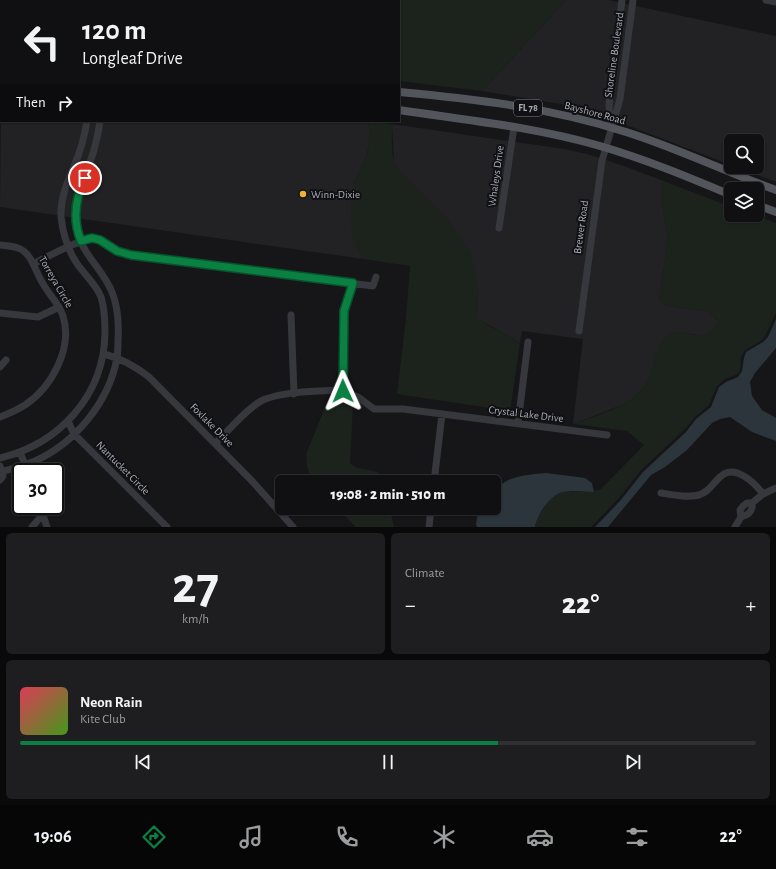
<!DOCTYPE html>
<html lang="en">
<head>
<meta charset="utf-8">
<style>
	body { margin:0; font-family:"Alegreya Sans",sans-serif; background:#1e1e20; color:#f1f3f6; height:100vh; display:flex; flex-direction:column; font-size:15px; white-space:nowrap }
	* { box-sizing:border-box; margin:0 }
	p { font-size:13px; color:#9c9d9f }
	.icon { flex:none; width:22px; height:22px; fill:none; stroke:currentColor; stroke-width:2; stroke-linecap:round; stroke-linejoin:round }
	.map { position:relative; height:527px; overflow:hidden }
	.details { display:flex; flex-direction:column; gap:6px; padding:6px; background:#09090a; flex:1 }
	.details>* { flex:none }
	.guide { position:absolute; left:0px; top:0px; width:400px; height:122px; box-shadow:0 1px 3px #0004,0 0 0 1px #303032; background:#101012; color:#f1f3f6; overflow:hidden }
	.fabs { position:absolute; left:724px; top:134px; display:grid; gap:8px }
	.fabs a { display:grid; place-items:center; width:40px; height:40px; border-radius:6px; background:#101012; box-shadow:0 1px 3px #0004,0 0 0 1px #303032; font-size:20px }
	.speed { position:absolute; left:12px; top:463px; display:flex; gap:8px; font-size:20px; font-weight:700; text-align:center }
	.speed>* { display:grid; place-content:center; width:52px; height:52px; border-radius:50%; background:#101012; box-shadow:0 1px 3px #0004,0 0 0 1px #303032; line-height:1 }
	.speed .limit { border:2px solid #111; border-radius:6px; background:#fff; color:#111 }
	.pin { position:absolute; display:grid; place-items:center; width:34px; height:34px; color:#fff; margin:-17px; border:2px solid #fff; border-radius:50%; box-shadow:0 1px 4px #0007 }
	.me { position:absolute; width:44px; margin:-22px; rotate:359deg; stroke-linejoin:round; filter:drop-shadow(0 0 3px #0008) }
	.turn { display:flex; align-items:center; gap:14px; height:84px; padding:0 16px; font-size:18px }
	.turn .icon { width:52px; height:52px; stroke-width:2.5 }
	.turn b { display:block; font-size:28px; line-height:34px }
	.then { display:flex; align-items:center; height:38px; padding:0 16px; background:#0003; gap:8px; font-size:15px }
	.big { font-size:30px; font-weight:800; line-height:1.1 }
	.details .card { flex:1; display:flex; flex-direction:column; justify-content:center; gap:6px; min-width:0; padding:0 14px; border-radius:6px; background:#1e1e20 }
	.details .dial { align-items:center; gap:0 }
	.dial b { font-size:52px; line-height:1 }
	.song { display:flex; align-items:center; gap:12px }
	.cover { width:48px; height:48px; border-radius:6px; background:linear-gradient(135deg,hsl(350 70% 55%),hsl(100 70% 35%)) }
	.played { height:4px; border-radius:2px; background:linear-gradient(90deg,#0b8043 65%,#303032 65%) }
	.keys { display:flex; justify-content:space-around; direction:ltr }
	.heat { display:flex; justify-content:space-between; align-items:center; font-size:22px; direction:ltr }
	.details .tiles { flex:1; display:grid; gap:6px; grid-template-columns:1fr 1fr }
	.card:last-child { grid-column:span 2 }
	.trip { position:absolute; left:275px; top:475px; width:226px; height:40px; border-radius:6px; background:#101012; box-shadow:0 1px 3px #0004,0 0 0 1px #303032; font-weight:800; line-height:40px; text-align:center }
	.menu { display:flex; height:64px; justify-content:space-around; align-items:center; background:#060607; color:#9c9d9f }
	.menu .icon { width:28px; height:28px }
	.menu .current { color:#0b8043 }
	.menu b { font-size:18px; color:#f1f3f6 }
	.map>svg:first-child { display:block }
	.built { fill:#222225 }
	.green { fill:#1c231d }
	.water { fill:#2c353c }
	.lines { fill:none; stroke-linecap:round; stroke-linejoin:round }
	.minor { stroke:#37383d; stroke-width:7 }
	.major { stroke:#53555c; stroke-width:8 }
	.route-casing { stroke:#07532c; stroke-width:10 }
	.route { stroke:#0b8043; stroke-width:7 }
	.poi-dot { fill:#f2b134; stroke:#111113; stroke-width:1.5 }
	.labels { text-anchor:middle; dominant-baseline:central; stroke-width:4; stroke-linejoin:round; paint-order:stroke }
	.shield { fill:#111113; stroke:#7b7e86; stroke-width:1 }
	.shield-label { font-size:10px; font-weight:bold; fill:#a8adb8 }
	.street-label { font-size:11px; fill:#a8adb8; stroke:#111113 }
	.poi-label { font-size:11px; fill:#a8adb8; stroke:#111113; text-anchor:start }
</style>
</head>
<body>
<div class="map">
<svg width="776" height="527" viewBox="0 0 776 527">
	<rect width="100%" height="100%" fill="#161618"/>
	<path class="built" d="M566,0H608L776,36V182L737,167H757V141H731V165L629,126L561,104L482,91Z
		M1,111V121H368L370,135L367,155L353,185L357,249L363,259L0,207Z
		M392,124L564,149L587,154L621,165L661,180V198L668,239L659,299L667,306L708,311L717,320V325L708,334L703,336L678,332L654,365L651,376L644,387L635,397L622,405L573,424L583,339L522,331L520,343L480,320L477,317L478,293L448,220L398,170L394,163Z"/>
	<path class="green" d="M307,0H566L482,91L399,81V1Z
		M368,121L392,124C392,140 390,157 398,170L448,220L470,253L475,270L478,293L477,317L486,324L520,343L510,411L397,394L406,319L410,266L363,259L357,249L352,236L351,207L353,185L367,155L370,135Z
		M661,180L731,207V215H753L776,223V313L765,336L762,340L744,351L741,358L740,371L736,375L725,379L717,386L709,405L695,417L684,430L641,470L618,499L591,527H535C536,519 540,514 544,507C561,481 579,498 601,489L644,445L627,431L573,424C597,415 629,408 645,385C656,370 653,343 669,334C685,324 697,348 717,325V320L708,311L667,306L659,299L668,239L661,198Z
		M328,400L353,404L350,463C361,474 378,465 389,482H315C308,474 305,463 307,452Z
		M337,508H391V514L394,527H356Z"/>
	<path class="water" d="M776,319V348L755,373L750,382L752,396L762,410L776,418V441L752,432L730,417L720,419L712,423L687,450L665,467L651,475L608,527H595L620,501L643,472L686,432L696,419L711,407L719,387L726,382L738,377L742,371L744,358L746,352L763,342L768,337Z
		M546,473L585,478L592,483L594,492C570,491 557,486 542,510C539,516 536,520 535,527H477L476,524L479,508H494V488C501,487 504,481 511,479C522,475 534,474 546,473Z"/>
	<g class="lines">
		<path class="minor" d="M205,0L214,1
			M258,0L259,1
			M766,0L776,2
			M105,1L106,0
			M126,1L127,0
			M610,124L609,108L610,92L622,0
			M499,228L514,127
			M0,245C6,246 13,246 18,248C32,253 35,271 42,282C48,294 59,303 63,316C73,348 52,387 25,405C17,410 8,414 0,417
			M33,264C46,258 85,235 98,239C110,243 115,252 131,255L373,286L376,277
			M0,313L38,317L59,307
			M291,315L294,394
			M579,331L602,161L620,99L633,0
			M104,354C120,358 135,366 149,377L253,482L293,527
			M0,367L6,360
			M343,391L344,311L353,283
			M68,421L74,434L167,527
			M518,423L528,342
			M216,443C228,431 248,407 263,400C285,391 313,392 336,390L343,391L358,397L374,409H403L607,435
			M20,452L28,472
			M0,458C59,444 104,396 105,333C105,321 105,309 101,297C96,285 86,276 78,265C68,251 63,234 61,217C60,195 70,177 78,156C82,145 85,133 87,121
			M0,466L3,476L0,480
			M0,472C12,469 23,466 35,461C75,443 109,402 117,358C118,352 118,346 118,340C119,323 118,307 112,292C101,265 78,253 75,220C73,199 84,181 90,162C95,149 98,135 100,121
			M434,482L442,414
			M661,493C673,495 687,498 699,495C709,492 712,484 720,477C734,463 754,482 763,494
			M40,506L47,527
			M741,517C749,515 753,511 752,503
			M32,527L43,514
			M429,527L431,508
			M735,527L741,517L740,510L743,506L747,503H752L763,494L776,488"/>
		<path class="major" d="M0,47H1
			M0,58H1
			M399,92C476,99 552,108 626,132C677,148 726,172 776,190
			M399,110C466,120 535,127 600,146C645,159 688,177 731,195
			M757,205L776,212"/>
	</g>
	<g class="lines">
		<g class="route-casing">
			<path id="route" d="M85,178C75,199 72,219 81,241L92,238L100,240L117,251L131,255L353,283L344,311L343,391"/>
		</g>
		<use href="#route" class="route"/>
	</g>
	<circle class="poi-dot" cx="303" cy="194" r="4"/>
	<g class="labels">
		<rect class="shield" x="514" y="100" width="28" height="16" rx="3"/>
		<g class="shield-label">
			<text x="528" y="108">FL 78</text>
		</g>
		<g class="street-label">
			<text transform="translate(614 55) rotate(-82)">Shoreline Boulevard</text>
			<text transform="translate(595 113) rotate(15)">Bayshore Road</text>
			<text transform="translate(496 176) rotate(-82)">Whaleys Drive</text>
			<text transform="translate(581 227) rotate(-82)">Brewer Road</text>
			<text transform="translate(56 282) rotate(60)">Torreya Circle</text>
			<text transform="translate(526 414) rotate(7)">Crystal Lake Drive</text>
			<text transform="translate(212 425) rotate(45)">Foxlake Drive</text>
			<text transform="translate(123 468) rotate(45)">Nantucket Circle</text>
		</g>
		<g class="poi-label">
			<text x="311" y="194">Winn-Dixie</text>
		</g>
	</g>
</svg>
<div class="fabs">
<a><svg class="icon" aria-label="search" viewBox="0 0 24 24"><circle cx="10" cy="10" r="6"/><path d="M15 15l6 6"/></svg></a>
<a><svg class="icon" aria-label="layers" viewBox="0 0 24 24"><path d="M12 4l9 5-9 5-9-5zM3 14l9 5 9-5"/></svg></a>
</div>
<div class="speed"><div class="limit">30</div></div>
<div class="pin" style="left:85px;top:178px;background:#d93025"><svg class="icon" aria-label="arrive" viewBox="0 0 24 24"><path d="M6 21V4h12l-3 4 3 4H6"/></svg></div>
<svg class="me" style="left:343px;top:391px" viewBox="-20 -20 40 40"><path d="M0-17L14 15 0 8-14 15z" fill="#0b8043" stroke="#fff" stroke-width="4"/></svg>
<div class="trip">19:08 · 2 min · 510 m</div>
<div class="guide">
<div class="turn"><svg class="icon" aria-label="left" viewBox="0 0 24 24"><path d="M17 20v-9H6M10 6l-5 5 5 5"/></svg><div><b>120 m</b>Longleaf Drive</div></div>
<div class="then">Then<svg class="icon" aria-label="right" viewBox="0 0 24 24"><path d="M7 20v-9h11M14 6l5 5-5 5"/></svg></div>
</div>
</div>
<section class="details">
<div class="tiles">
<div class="card dial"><b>27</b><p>km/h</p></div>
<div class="card"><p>Climate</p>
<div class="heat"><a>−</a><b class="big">22°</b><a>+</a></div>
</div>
<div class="card">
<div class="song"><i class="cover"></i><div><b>Neon Rain</b><p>Kite Club</p></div></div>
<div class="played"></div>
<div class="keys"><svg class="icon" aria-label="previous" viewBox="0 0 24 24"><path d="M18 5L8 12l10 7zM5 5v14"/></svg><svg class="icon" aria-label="pause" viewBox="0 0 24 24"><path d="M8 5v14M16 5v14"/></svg><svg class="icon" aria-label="next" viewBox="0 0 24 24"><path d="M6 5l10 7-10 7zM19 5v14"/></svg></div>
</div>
</div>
</section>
<nav class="menu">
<b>19:06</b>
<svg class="icon current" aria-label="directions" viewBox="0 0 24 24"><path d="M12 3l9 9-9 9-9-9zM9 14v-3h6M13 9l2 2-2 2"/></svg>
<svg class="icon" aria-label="music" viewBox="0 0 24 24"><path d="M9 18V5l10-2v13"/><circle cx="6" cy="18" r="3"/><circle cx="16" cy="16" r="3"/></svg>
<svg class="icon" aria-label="phone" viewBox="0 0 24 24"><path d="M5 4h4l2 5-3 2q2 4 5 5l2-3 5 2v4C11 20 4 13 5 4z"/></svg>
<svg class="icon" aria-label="climate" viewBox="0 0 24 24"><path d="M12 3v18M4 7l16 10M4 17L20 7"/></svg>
<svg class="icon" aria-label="car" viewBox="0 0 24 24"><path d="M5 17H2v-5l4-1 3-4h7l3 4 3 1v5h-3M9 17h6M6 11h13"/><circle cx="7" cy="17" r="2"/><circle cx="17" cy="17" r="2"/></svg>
<svg class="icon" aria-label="filters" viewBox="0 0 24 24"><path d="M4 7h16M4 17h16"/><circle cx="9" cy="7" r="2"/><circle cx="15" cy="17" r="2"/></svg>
<b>22°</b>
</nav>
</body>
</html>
